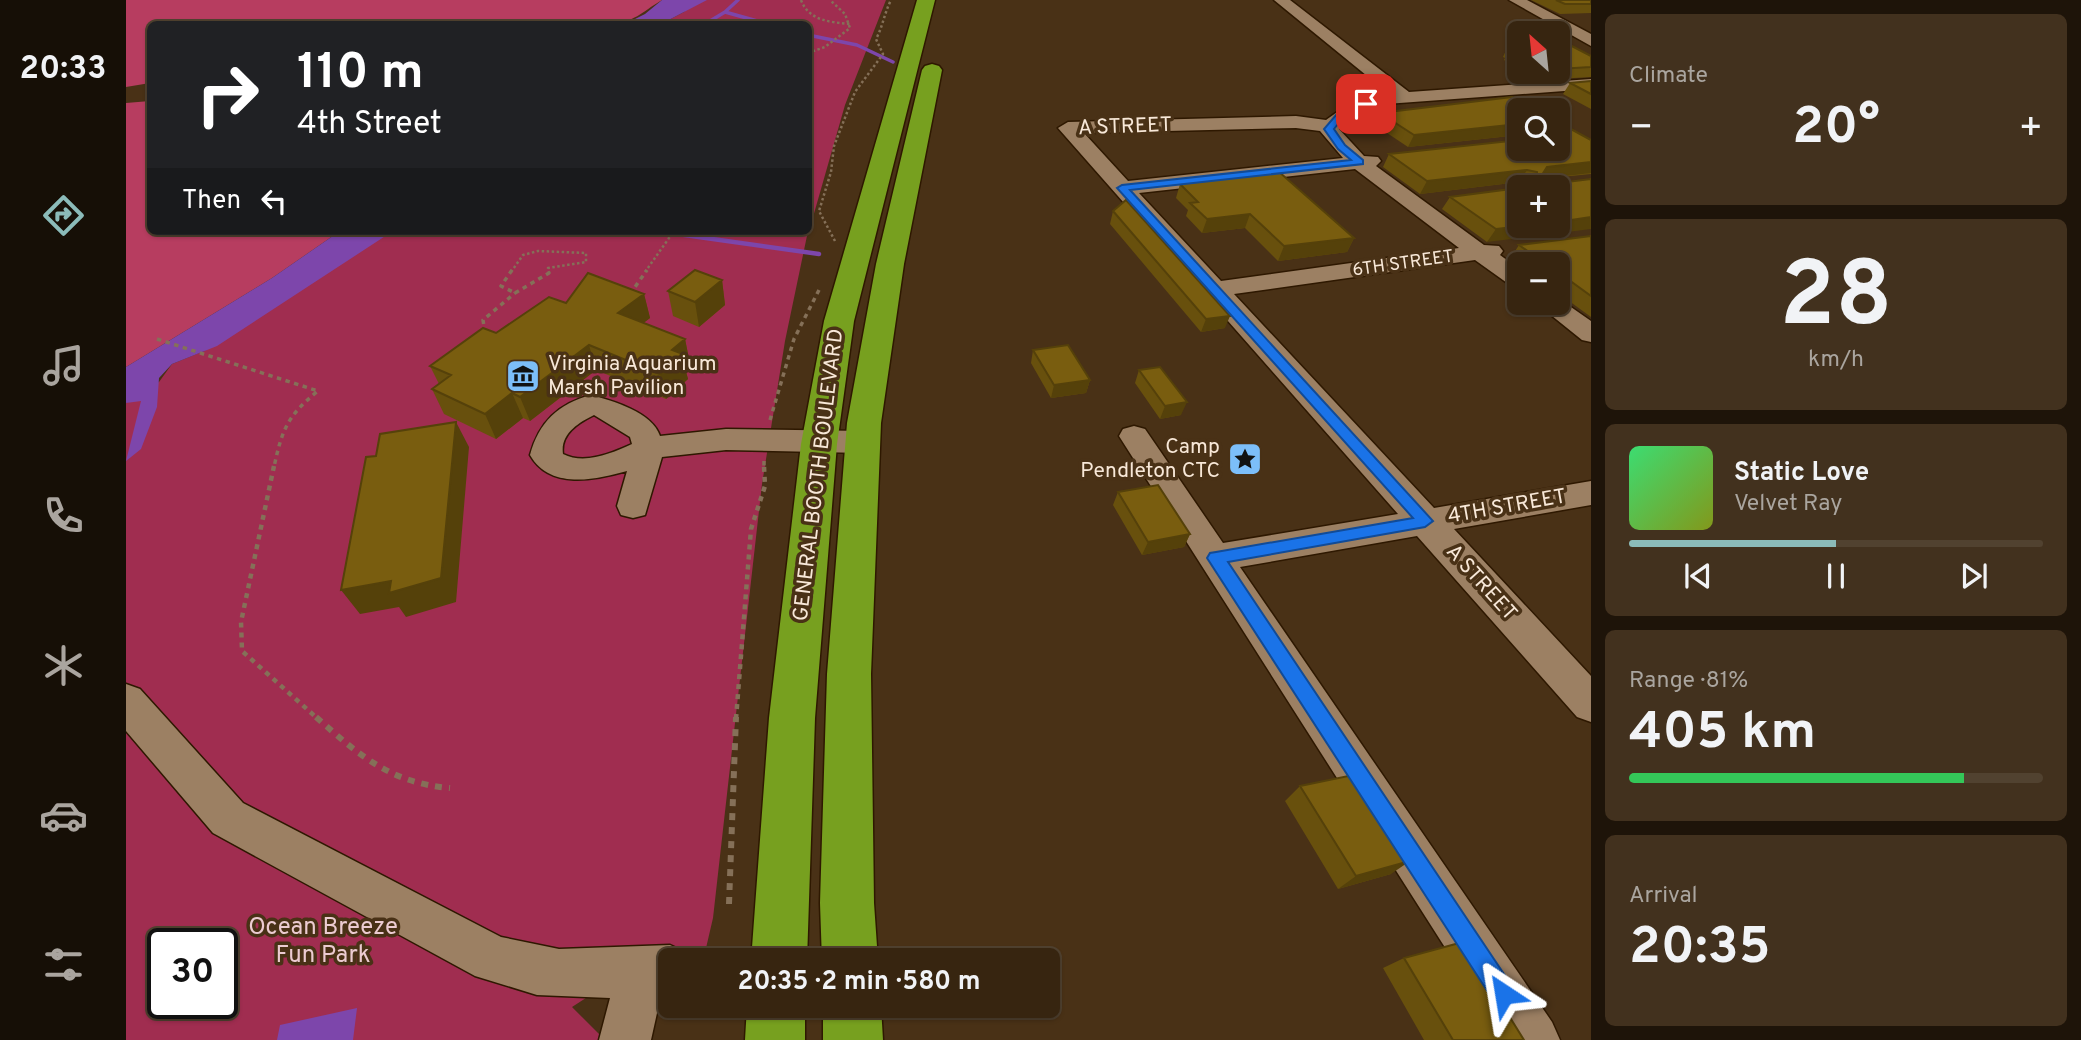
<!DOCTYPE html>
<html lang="en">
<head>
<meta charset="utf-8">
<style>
	body { margin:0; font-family:Overpass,sans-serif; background:#42311e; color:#f1f3f6; height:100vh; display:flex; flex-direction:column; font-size:26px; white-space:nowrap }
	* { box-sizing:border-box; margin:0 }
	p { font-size:23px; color:#aaa59f }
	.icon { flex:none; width:38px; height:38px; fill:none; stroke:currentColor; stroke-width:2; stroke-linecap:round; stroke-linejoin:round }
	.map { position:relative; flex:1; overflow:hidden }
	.side { display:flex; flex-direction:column; gap:14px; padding:14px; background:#1e1409; width:490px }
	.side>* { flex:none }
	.top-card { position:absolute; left:21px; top:21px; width:665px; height:214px; border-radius:10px; box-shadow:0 2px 5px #0004,0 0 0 2px #514230; background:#202124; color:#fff; overflow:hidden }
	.needle { width:46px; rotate:333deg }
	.buttons { position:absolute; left:1381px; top:21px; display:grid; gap:14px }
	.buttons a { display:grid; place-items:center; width:63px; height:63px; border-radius:10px; background:#372510; box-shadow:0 2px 5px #0004,0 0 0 2px #514230; font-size:35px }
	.speed { position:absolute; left:21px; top:928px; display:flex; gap:14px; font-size:35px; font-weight:700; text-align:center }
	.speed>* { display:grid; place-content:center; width:91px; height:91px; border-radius:50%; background:#372510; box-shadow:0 2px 5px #0004,0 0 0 2px #514230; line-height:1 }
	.speed .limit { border:4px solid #111; border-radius:10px; background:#fff; color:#111 }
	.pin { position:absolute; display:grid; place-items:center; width:60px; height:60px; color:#fff; margin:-30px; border-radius:14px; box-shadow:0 4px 10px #0006 }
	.me { position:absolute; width:77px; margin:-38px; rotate:327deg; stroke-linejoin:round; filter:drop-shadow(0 0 5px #0008) }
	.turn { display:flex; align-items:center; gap:24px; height:147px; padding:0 35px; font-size:32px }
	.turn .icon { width:91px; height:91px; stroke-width:2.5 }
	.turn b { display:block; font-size:49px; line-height:60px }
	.then { display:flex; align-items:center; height:66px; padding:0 35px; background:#0003; gap:14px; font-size:26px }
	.big { font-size:52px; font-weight:700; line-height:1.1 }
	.side .widget { flex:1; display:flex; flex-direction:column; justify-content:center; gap:10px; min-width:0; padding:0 24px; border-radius:10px; background:#42311e }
	.side .dial { align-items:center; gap:0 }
	.dial b { font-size:91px; line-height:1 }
	.song { display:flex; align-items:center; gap:21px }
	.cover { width:84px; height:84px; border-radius:10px; background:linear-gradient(135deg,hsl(140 70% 55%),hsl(70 70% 35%)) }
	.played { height:7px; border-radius:4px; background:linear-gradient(90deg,#8bbbb9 50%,#514230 50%) }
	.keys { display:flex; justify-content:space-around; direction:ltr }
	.heat { display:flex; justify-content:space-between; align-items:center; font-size:38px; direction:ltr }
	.charge { height:10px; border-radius:5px; background:linear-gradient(90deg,#34c759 81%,#514230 0) }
	.trip { position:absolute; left:532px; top:948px; width:402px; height:70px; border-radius:10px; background:#372510; box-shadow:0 2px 5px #0004,0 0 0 2px #514230; font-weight:700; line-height:70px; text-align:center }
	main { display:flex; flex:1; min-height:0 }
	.tabs { display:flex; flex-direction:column; width:126px; justify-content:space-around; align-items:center; background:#160f06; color:#aaa59f }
	.tabs .icon { width:49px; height:49px }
	.tabs .selected { color:#8bbbb9 }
	.tabs b { font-size:32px; color:#f1f3f6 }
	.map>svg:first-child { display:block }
	.green { fill:#a02d50; fill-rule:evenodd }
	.forest { fill:#b73d60 }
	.water { fill:#7d46ab }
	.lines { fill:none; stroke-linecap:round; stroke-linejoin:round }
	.stream-far1 { stroke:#7d46ab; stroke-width:3.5 }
	.stream { stroke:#7d46ab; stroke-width:4.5 }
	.minor-casing { stroke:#2e1800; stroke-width:3 }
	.highway-casing { stroke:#2e1800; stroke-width:3 }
	.path-far3 { stroke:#857058; stroke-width:2.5; stroke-dasharray:2.5 2.5; stroke-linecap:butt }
	.path-far2 { stroke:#857058; stroke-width:3.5; stroke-dasharray:4.5 4.5; stroke-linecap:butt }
	.path-far1 { stroke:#857058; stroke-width:4.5; stroke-dasharray:5 5; stroke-linecap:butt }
	.path { stroke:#857058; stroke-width:6; stroke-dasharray:7 7; stroke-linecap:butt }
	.minor { fill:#9c8063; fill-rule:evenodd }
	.highway { fill:#77a01f; fill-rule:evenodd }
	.wall { fill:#68500d }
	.shaded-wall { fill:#55410a }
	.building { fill:#795d0f; stroke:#55410a; stroke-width:2 }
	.route { fill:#1a73e8; stroke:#114b97; stroke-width:2 }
	.labels { text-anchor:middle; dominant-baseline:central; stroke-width:7; stroke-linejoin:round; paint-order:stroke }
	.far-street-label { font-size:18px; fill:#f8e8d8; stroke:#493116 }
	.street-label { font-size:21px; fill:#f8e8d8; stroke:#493116 }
	.poi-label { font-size:21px; fill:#f8e8d8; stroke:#493116; text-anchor:start }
	.near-park-label { font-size:24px; fill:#eccbd1; stroke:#493116 }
</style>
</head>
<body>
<main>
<nav class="tabs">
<b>20:33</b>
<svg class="icon selected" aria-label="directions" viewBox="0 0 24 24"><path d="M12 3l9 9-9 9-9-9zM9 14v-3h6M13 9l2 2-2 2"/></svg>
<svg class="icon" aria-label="music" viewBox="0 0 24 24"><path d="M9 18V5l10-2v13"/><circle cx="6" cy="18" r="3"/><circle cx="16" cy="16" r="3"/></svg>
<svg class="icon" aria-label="phone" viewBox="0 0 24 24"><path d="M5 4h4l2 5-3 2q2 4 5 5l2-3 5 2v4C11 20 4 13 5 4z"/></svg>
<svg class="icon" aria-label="climate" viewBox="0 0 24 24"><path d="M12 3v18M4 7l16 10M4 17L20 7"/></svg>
<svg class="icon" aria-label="car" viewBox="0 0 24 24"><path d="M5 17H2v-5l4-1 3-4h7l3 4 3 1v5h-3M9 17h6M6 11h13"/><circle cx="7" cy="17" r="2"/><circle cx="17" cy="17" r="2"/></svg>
<svg class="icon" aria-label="filters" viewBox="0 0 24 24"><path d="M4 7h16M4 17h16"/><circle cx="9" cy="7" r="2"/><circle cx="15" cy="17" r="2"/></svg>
</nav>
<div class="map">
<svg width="1465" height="1040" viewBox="0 0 1465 1040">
	<rect width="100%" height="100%" fill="#493116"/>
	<path class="green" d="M570,0H760L719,105L683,231L682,24H535L558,12Z
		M254,231H682L659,341L636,484L587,918L577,961H544V970L494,976L446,1007L479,1040H0V403L33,382L46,364L78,351ZM37,943H96V1003H37Z"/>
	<path class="forest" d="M0,0H536C514,13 510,22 482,24H24V83L0,87Z
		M24,101V231H214L146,278L0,367V103Z"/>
	<path class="water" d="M536,0H581L535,24H499L519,14Z
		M214,231H267L91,346L46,364L33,378L31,407L15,449L0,461L15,401L0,403V367L146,278Z
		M231,1008L227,1040H151L154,1025Z"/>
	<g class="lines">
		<path class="stream-far1" d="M612,0L599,12L642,24
			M579,24L599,12
			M682,35L731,45L767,62"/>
		<path class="stream" d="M530,231L693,254"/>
		<g class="minor-casing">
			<path id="minor" d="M1148,0H1164L1283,92L1465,79V89L1260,104L1227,117L1213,129L1238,156L1252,157L1255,161L1250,166L1358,245L1373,246L1377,251L1374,255L1393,269V287L1384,285L1349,260L1108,294L1308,508L1465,481V505L1328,529L1465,676V722L1451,717L1291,536L1114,567L1426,1022L1434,1040H1378L993,436L997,429L1008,426L1019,429L1097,543L1272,514L932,128L942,122L1170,116L1200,120L1221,105L1262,93ZM1170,128L1194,131L1217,158L1002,181L958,133ZM1229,169L1333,248L1095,281L1013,193Z
				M1383,0H1401L1465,34V46Z
				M1432,298L1465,321V342L1456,340L1410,303H1432Z
				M465,395C487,401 526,412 534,436L600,429L737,431L748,435L752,442L748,449L737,453L600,450L536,457L519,515L507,518L495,515L491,506L501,471C469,480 424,490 404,455C413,422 432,404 465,395ZM468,415L504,437L506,444C486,453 459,465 437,454C434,434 452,423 468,415Z
				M0,684L14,689L117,803L375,937L433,949L544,945L561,953L565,961H544V994L535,995L525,1040H473L484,998L411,995L349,976L87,833L0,731Z"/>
		</g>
		<g class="highway-casing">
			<path id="highway" d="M791,0H809L728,321L711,444L689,718L681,961H625L643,718L675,444L698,321Z
				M806,64L813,66L816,70L778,264L755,423L745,674L748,903L752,961H696L694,903L701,674L721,423L750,264L796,70L799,66Z
				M621,1006H679V1040H619Z
				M697,1006H755L757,1040H697Z"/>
		</g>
		<path class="path-far3" d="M675,0C683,21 704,22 724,24
			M682,53L699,47L724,28L719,14L704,0
			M709,241L693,211L705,172L708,146L729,92L757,54L750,39C757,26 758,14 765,0
			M385,272L397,255L412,251L460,253V262L422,268L423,272
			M519,272L548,231"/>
		<path class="path-far2" d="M386,270L375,286L389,293
			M389,293L423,273L422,270
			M504,294L521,270
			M359,333L357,320L389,293
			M31,339L192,391C161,416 156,430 148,467
			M644,420L668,339L694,288
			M638,461V467"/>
		<path class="path-far1" d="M148,466L115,622L116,651L192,719
			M610,719L625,529L639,486L638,466"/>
		<path class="path" d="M190,717C233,755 264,783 324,788
			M603,904L610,717"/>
		<use href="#minor" class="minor"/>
		<use href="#highway" class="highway"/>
	</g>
	<path class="wall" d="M1405,0H1465V13L1434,14Z
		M1432,43L1465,56V77L1413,80L1398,72H1432Z
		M1382,46H1393V69L1378,60L1379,58L1377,57Z
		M1465,81V109L1437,94L1444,83Z
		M1393,110V135L1282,147L1249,125L1254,113Z
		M1465,140V174L1435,177L1361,242L1316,209L1324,197L1397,187L1399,184L1393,182L1294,194L1257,167L1263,154Z
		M1054,184L1228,238L1221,252L1152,261L1119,228L1076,233L1060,216L1062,210L1050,198Z
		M987,211L1099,328L1075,332L984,224Z
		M1465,236V317L1432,293V264L1393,265L1384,259L1393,245Z
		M596,280L599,305L573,327L547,316L542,291Z
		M518,294L524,318L517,323L559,339L564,364L559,368L562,379L540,399L470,370L404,421L397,418L370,439L318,414L306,389L313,384L304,366L370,333L440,303Z
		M907,350L964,380L960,393L925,398L905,363Z
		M1013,370L1055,415L1034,419L1009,383Z
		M992,492L1064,534L1058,547L1016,555L987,505Z
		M1174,786L1265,874L1212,889L1159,801Z
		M1278,958L1398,1040H1298L1257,968Z"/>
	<path class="shaded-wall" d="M1393,124V135L1282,147L1288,135Z
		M1465,162V173L1413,179L1421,167Z
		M1401,170L1393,182L1294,194L1301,181Z
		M1124,214L1119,228L1076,233L1081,219Z
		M1465,217V229L1361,242L1370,229L1397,226H1432V222Z
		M1228,238L1221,252L1152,261L1158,246Z
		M596,280L599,305L573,327L569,302Z
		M518,294L524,318L498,338L492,313Z
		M1104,316L1099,328L1075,332L1080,319Z
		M559,339L564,364L559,368L562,379L540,399L534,374L546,350Z
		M463,345L470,370L404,421L394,397Z
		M964,380L960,393L925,398L928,385Z
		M386,393L397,418L370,439L359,414Z
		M1061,402L1055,415L1034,419L1039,406Z
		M330,422L343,447L330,602L280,617L273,607L234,614L215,590L265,581Z
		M1064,534L1058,547L1016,555L1022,542Z
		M1284,861L1265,874L1212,889L1230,876Z"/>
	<path class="building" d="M1430,0H1465V4H1439Z
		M1438,42L1465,56V67L1432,69V43Z
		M1382,46H1393V55L1384,50L1388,49Z
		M1465,81V94L1444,83Z
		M1386,97L1411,110H1393V124L1288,135L1254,113Z
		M1432,122L1465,140V162L1421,167L1416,175L1438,177L1441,182L1465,179V217L1432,222V187H1399H1401L1404,177L1411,175V172L1401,170L1301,181L1263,154L1393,140V149H1432Z
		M1152,171L1228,238L1158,246L1124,214L1081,219L1064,203L1072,202L1054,184Z
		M1393,188V226H1397L1370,229L1324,197Z
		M1000,200L1104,316L1080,319L987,211Z
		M1465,236V296L1432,272V264H1420L1393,245Z
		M569,270L596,280L569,302L542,291Z
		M462,273L518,294L492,313L559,339L546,350L557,354L534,374L463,345L394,397L386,393L359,414L306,389L325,375L304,366L357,328L370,333L423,297L440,303Z
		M942,345L964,380L928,385L907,350Z
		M1034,367L1061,402L1039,406L1013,370Z
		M330,422L315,578L263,593L265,581L215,590L240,457L250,456L254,434Z
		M1032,485L1064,534L1022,542L992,492Z
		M1227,775L1284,861L1230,876L1174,786Z
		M1337,942L1398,1040H1327L1278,958Z"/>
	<path class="route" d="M1237,102L1244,104L1216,119L1208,129L1219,145L1237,160V164L1004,190L1307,521L1299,527L1102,562L1386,986L1390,994L1386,1003L1378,1006L1369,1003L1081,558L1084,553L1090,552L1287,518L991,188L996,185L1225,160L1212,149L1198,129L1210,115Z"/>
	<defs>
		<g id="museum-square" transform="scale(1.75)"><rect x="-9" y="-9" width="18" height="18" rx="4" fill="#7cbef9" stroke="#493116"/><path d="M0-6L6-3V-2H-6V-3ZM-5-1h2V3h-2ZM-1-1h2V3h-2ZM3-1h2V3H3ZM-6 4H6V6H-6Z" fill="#111"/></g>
		<g id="sight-square" transform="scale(1.75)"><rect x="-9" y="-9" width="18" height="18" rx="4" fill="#7cbef9" stroke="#493116"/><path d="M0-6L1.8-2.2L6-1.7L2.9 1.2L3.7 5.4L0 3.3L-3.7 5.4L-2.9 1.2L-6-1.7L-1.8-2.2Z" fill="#111"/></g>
	</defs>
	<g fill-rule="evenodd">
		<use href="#museum-square" x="397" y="376"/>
		<use href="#sight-square" x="1119" y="459"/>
	</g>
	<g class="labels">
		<g class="far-street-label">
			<text transform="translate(1277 264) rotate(-8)">6TH STREET</text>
		</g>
		<g class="street-label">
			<text transform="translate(999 127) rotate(-2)">A STREET</text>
			<text transform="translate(693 475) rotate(-83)">GENERAL BOOTH BOULEVARD</text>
			<text transform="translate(1381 507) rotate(-10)">4TH STREET</text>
			<text transform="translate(1355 583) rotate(48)">A STREET</text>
		</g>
		<g class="poi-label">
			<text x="422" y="364">Virginia Aquarium<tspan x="422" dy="24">Marsh Pavilion</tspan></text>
			<text x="1094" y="447" text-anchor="end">Camp<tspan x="1094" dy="24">Pendleton CTC</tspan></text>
		</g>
		<g class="near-park-label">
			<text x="197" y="928">Ocean Breeze<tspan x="197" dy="28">Fun Park</tspan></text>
		</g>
	</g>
</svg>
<div class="buttons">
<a><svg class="needle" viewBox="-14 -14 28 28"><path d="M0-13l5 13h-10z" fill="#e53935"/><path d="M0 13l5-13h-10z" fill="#aaa59f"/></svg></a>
<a><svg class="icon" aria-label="search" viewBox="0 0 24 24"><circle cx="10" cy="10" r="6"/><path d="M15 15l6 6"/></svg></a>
<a>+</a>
<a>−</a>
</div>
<div class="speed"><div class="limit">30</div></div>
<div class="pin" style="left:1240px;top:104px;background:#d93025"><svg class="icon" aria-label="arrive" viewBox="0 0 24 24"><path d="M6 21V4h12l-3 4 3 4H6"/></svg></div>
<svg class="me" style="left:1378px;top:994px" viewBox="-20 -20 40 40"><path d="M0-17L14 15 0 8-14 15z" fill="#1a73e8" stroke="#fff" stroke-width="4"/></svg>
<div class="trip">20:35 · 2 min · 580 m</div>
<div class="top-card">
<div class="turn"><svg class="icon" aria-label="right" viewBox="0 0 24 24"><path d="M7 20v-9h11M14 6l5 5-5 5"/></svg><div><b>110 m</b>4th Street</div></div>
<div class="then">Then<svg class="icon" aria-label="left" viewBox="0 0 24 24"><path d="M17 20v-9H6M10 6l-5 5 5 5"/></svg></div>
</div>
</div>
<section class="side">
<div class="widget"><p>Climate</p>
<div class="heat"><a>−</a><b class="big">20°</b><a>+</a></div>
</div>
<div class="widget dial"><b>28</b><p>km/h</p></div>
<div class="widget">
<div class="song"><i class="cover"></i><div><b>Static Love</b><p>Velvet Ray</p></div></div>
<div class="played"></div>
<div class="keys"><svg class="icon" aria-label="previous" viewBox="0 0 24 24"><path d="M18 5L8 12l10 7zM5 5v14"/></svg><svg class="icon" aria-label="pause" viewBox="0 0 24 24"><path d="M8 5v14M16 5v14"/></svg><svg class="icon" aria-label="next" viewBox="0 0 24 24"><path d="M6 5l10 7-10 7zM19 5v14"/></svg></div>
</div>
<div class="widget"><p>Range · 81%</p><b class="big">405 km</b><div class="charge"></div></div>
<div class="widget"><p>Arrival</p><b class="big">20:35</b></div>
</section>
</main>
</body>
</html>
